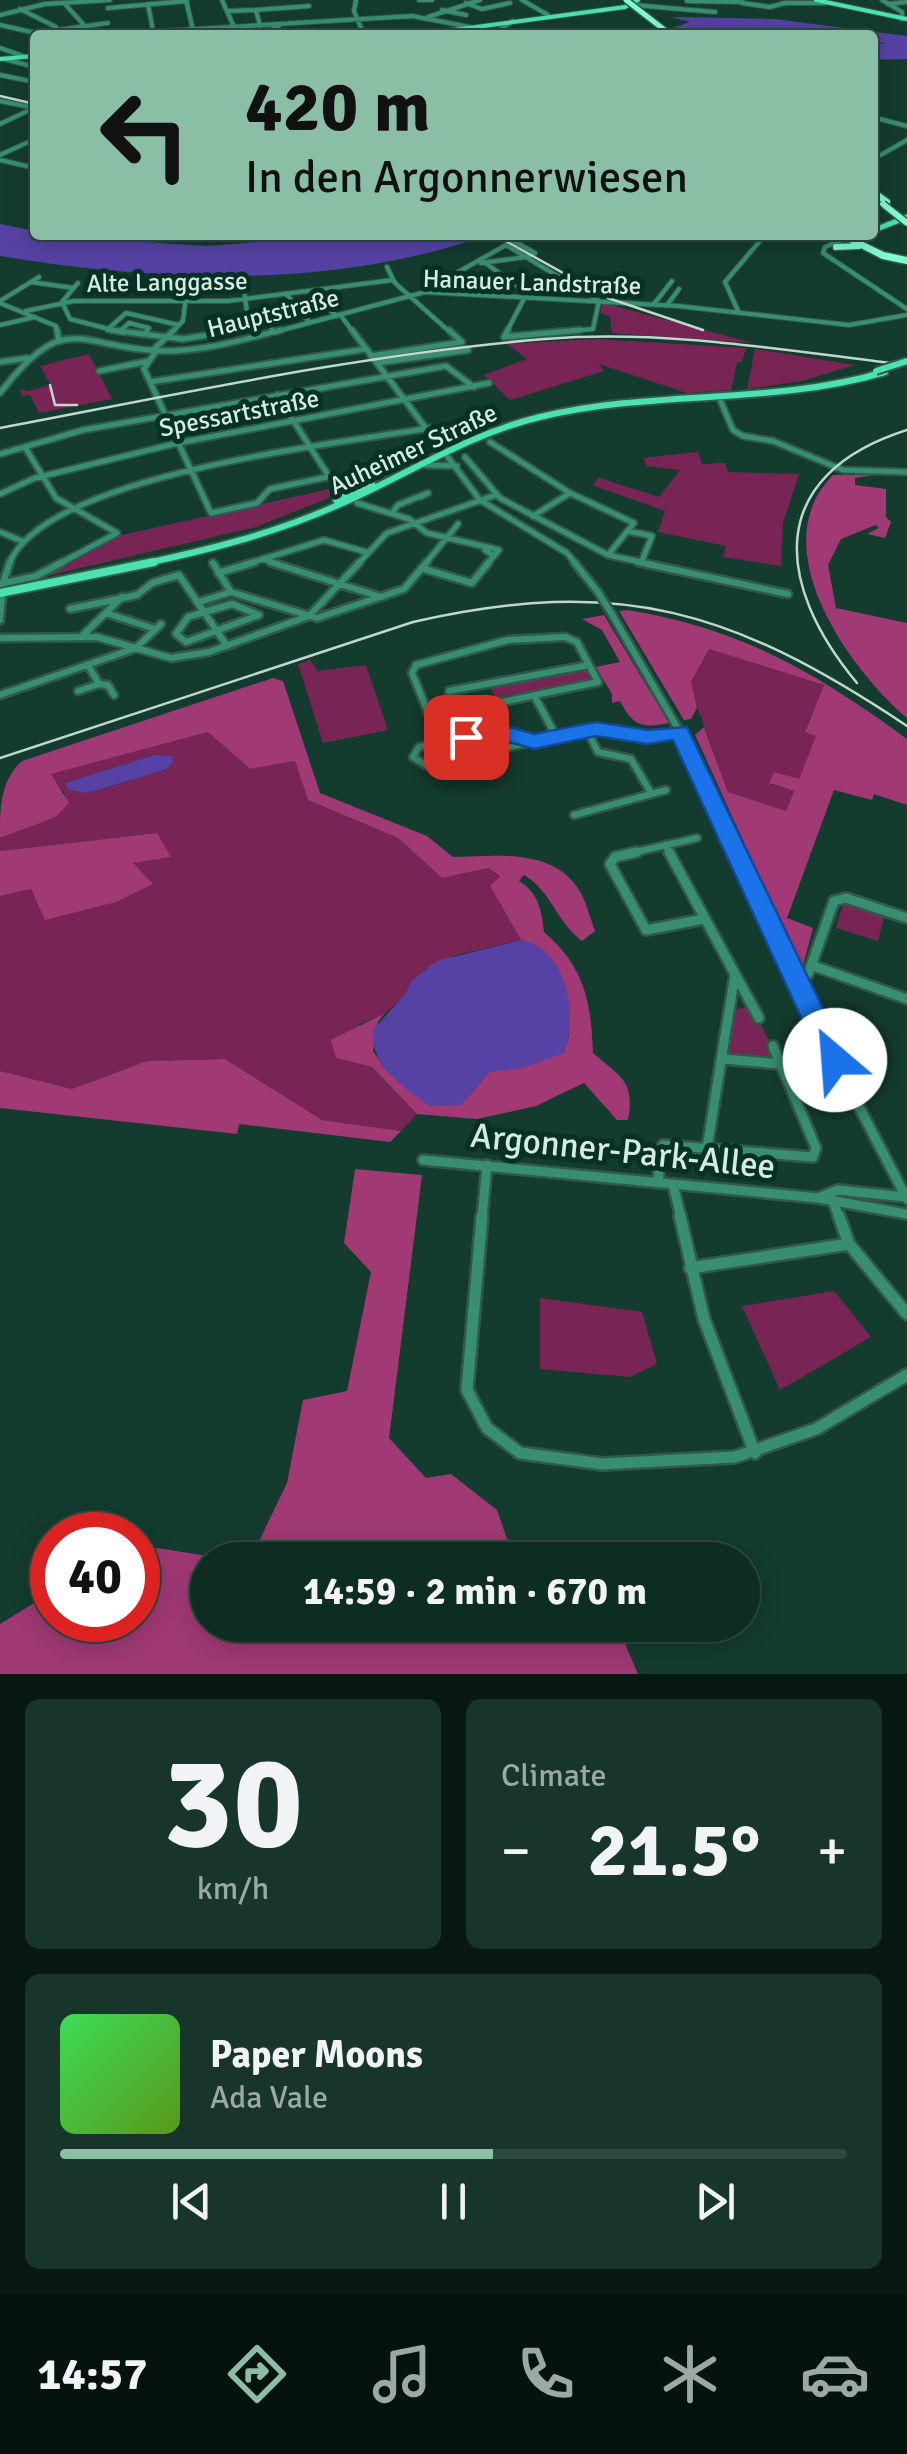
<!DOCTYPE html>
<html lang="en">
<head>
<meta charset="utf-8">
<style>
	body { margin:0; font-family:Signika,sans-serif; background:#17352a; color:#f1f3f6; height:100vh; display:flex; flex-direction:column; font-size:38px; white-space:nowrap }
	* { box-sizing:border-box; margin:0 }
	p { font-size:32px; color:#9ba8a5 }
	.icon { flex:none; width:55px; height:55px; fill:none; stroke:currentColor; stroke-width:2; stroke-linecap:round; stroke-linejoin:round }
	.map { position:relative; height:1674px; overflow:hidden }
	.sheet { display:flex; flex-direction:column; gap:25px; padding:25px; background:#081913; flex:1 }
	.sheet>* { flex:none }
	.guide { position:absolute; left:30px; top:30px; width:848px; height:210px; border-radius:10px; box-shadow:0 5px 25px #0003,0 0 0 2px #2e4940; background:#8abfa5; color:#111; overflow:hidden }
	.speed { position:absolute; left:30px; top:1512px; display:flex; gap:20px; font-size:50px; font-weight:700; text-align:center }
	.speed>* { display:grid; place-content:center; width:130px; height:130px; border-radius:50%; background:#0e2d22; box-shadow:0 5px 25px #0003,0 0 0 2px #2e4940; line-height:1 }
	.speed .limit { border:15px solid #d22; background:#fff; color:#111 }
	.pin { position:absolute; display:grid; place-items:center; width:85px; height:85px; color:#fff; margin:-42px; border-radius:20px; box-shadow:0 5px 15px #0006 }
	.me { position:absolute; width:110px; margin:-55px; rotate:333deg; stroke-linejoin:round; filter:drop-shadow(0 0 8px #0008) }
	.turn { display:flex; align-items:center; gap:35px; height:210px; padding:0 50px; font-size:45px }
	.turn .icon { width:130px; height:130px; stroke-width:2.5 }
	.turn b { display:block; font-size:70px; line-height:85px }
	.big { font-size:75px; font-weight:800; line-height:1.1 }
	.sheet .tile { flex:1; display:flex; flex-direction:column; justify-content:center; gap:15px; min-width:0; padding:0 35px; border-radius:15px; background:#17352a }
	.sheet .dial { align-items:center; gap:0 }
	.dial b { font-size:130px; line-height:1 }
	.song { display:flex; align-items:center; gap:30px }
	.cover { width:120px; height:120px; border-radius:15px; background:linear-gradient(135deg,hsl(130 70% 55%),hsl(90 70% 35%)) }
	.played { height:10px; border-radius:5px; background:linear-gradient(90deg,#8abfa5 55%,#2e4940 55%) }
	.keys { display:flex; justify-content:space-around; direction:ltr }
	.heat { display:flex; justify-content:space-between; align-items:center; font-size:55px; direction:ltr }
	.sheet .tiles { flex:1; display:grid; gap:25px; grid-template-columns:1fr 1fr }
	.tile:last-child { grid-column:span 2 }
	.trip { position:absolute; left:190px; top:1542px; width:570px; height:100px; border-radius:50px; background:#0e2d22; box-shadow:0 5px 25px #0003,0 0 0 2px #2e4940; font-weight:800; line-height:100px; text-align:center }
	.tab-bar { display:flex; height:160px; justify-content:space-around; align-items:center; background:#06120e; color:#9ba8a5 }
	.tab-bar .icon { width:70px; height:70px }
	.tab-bar .active { color:#8abfa5 }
	.tab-bar b { font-size:45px; color:#f1f3f6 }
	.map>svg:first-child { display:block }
	.green { fill:#782556; fill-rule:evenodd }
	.forest { fill:#a03974 }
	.water { fill:#5542a4 }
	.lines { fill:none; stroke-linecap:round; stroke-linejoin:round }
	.minor-far4-casing { stroke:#32584b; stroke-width:6 }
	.minor-far3-casing { stroke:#32584b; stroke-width:9 }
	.minor-far2-casing { stroke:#32584b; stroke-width:11 }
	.minor-far1-casing { stroke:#32584b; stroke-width:14 }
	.minor-casing { stroke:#32584b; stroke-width:16 }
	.major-far3-casing { stroke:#32584b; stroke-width:6 }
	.major-far2-casing { stroke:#32584b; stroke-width:8 }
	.major-far1-casing { stroke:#32584b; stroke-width:10 }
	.major-casing { stroke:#32584b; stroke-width:12 }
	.highway-casing { stroke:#32584b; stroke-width:9 }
	.minor-far4 { stroke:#378e71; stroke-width:4 }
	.minor-far3 { stroke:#378e71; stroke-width:5 }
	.minor-far2 { stroke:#378e71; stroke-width:6 }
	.minor-far1 { stroke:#378e71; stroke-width:9 }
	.minor { stroke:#378e71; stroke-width:11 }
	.major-far3 { stroke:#4be1b2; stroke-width:4 }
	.major-far2 { stroke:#4be1b2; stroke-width:5 }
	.major-far1 { stroke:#4be1b2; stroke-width:6 }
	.major { stroke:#4be1b2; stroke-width:8 }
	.highway { stroke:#82fbd0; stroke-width:6 }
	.rail { stroke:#bfd7cd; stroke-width:2.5 }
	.minor-bridge-casing { stroke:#32584b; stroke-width:11; stroke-linecap:butt }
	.major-bridge-casing { stroke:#32584b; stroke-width:10; stroke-linecap:butt }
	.highway-bridge-far1-casing { stroke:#32584b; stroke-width:8; stroke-linecap:butt }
	.highway-bridge-casing { stroke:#32584b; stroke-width:9; stroke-linecap:butt }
	.minor-bridge { stroke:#378e71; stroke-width:6 }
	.major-bridge { stroke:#4be1b2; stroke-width:6 }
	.highway-bridge-far1 { stroke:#82fbd0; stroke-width:5 }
	.highway-bridge { stroke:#82fbd0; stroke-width:6 }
	.route { fill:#1a73e8; stroke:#114b97; stroke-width:2.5 }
	.labels { text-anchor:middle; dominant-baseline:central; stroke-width:10; stroke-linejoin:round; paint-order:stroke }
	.far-street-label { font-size:25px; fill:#d6ebe2; stroke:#073124 }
	.near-street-label { font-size:35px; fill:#d6ebe2; stroke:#073124 }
</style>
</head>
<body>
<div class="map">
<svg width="907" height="1674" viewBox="0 0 907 1674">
	<rect width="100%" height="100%" fill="#133c2e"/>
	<path class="green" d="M603,303L753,343L612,333L610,316L600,313Z
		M596,339L746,348L742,362H737L731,390L687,393L599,364L604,371L510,400L484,375L527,359L507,344Z
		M755,349L855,365L802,381L747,389Z
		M89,354L112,399L39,413L30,395L22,396L20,389L28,391L51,385L40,366Z
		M698,452L702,464L725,463L728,472L799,474L783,523L781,566L723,557L726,546L658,532L665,511L592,485L599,478L659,497L680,470L647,466L643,458Z
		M379,478L256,527L42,577L113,537Z
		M709,649L824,685L805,732L817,736L799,780L770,784L794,791L786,811L728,792L692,692L691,682Z
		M310,660L318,671L366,665L388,730L323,743L298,664Z
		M588,667L595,682L497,701L490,686Z
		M208,732L250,769L295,761L308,800L398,838L442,878L488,868L500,876L490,886L521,940L453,956L385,1013L360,1024L336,1058L372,1067L417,1114L401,1131L322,1120L225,1059L147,1061L72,1089L0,1071V896L31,889L45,919L132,863L170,857L156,833L0,851V838L56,817L65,794L50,774ZM154,755L173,762L167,769L88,793L65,783Z
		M843,904L884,917L878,941L836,928Z
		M745,1007L755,1013L773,1049L769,1059L728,1053L734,1010Z
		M834,1291L871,1337L780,1390L742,1306Z
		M540,1298L642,1312L657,1364L630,1377L540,1369Z"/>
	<path class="forest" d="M833,475H876L855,478V485L886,489V517L891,522L885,538L867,534L879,528L876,525L841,539L828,565L836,608L907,623V718C848,668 762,546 833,475Z
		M627,610C740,628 816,672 907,739V805L874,794L872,800L834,790L787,918L813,928L802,969L695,735L704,727L728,792L786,811L794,791L769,783L774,772L799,779L816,736L805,732L824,685L709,649L691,682L697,708L691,719L684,720L619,611Z
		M604,615L669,723C642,729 632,725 620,701L612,703V694L596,667L620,662L602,630L582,619Z
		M273,678L283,681L320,793L427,836L453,857C494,856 551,848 577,887C586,899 590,918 595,931L582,941C555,920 552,892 524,875L519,881C538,892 542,911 544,932C585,967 591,1002 593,1053C621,1077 635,1081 628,1120H617L584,1083L536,1106L477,1119L417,1114L372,1067L336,1058L331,1040L385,1013L378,1022L373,1051L386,1070L430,1106L467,1098L489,1072L564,1053L569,1035L563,980L544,951L521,940L490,886L500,876L488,868L442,878L398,838L308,800L295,761L250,769L208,732L51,774L69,803L56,817L0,838C0,807 0,781 22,761Z
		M157,833L171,857L133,863L153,884L116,902L45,920L31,889L0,896V851Z
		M225,1059L322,1120L401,1131L390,1142L239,1124L237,1134L0,1108V1071L72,1089L147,1061Z
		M355,1169L422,1175L389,1438L426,1478L451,1474L497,1510L507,1539L576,1560H250L287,1483L303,1400L347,1391L371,1272L344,1243Z
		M138,1545L233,1560H208V1625H617L638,1674H0V1624L52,1592V1620H138Z"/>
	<path class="water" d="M671,17L775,19L907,36V59L873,60V45L886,43L873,42L872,35L751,31L651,35L690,22Z
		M0,224L35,231V235L208,246L342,235H488C331,290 157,282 0,256Z
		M154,755L172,756L173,762L167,769L88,793L69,790L65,783Z
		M521,940C568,949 578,1016 564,1053L523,1068L489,1072L461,1105L430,1106C404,1087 370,1067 373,1030L406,993L411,981L437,961Z"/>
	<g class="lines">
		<g class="minor-far4-casing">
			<path id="minor-far4" d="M186,0L193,30
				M222,0L234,27
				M356,0L354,11L364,35
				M419,0H432
				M522,0L548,15
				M882,0L902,12V19
				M687,1L743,2
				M64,3L83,24
				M466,3L482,9L510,3
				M742,3L770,7L785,3
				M785,3H825
				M148,4L153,31
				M888,4L907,2
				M634,5L715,12
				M108,8L187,1
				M20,9L56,27
				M256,10L309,6
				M442,10L466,15
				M228,11L256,10L260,26
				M0,15L45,4L110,0
				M428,17L480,0
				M0,25L40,34
				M441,31L452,35
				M36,33L108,23
				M98,35L412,16L470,27
				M260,35L279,26
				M492,35L513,21
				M35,44L31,45L35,47
				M0,48L26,57
				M4,59L35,67
				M0,75L35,82
				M0,101L35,108
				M872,117L907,126
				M0,124L34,108
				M0,155L35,139
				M879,156L907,140
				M0,160L35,168
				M522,235L514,241L535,253L526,257
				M850,237L825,247L823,253L907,309
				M484,262L527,293L506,333
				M481,263L526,257
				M387,267L395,283L451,333
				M31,282L74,288
				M78,283L62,302L70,319L124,333
				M423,292L506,245L599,301
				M310,293L337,316
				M287,295L310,323
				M0,301L39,277
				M0,303L56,326L57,333
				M654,304L672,281
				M667,305L679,289
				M26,311L74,301H228L393,280
				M739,313L725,282L765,235
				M341,316L354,333
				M248,318L268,315L273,333
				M0,325L35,317
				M107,330L126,313L179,325
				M119,332L129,323L149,328L145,333
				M171,333L183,321L187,287
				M232,333L244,328L248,318L243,285
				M271,333L425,292L678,306L849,325L907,315
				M552,333L593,329L599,301"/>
		</g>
		<g class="minor-far3-casing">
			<path id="minor-far3" d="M57,330L59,341
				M111,330L183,339L239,330
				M352,330L480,500L567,553L576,564
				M449,330L462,342
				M504,337L508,330
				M504,337L580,330
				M152,351L174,330
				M156,351L144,369L211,513L257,503L270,489L327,477
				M371,356L462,342
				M0,362L27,358
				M377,363L468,350
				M446,366L474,387
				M99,371L149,361
				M150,382L366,349
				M0,393C68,305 80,350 165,351C205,351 242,340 281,330
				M277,395L335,486L378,476L415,459
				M721,402L733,430L743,436L773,441L843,470L907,472
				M438,435L468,437
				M490,442L570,493L634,523L608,555
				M25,447L56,498L117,533
				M0,454L83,430L446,366
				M465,457L500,498L608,555L650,564
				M425,465L457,466
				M0,494L35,478L178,443L489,383
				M357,503L409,519L427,533L499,550L494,556L485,550
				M392,513L398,505L428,493L420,497
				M533,516L570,493
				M628,531L652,536L641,563
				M0,532L22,541
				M262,559L278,564
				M9,564C45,474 339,444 429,428
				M59,564L117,533
				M247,564L324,540L366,552
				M358,564L387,533L496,495
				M425,564L458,524
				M487,564L494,556"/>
		</g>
		<g class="minor-far2-casing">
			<path id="minor-far2" d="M270,562L381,597
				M574,562L598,592
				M638,562L788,594
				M213,563L231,592L317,618L404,589L427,562
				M421,568L472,583L489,562
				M218,573L255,562
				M3,583L10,562
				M0,584L36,576L63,562
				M199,602L231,592
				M232,604L259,615L186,642L176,634L188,617Z
				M70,609L137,595L152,583L179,575L227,646
				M106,613L155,629
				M613,616L680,732L736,854
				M0,620L2,598
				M82,636L122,597
				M565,637L577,642L598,682L430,717L412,673L416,665L508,640Z
				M0,638L97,637L171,658L209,652L309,616L360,562
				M88,665L99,684L108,685L114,695
				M78,691L99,684
				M449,691L589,665
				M0,695L136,648L161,624
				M534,695L556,736
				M587,730L598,752L631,759L651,793
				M495,731L532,742L426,765L413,757L419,747Z
				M532,742L587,730L648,737L680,732
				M574,815L666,790
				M665,845L670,854
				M627,854L697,838"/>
		</g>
		<g class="minor-far1-casing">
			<path id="minor-far1" d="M637,852L615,857L610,864L646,930L704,919
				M669,852L735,974L707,1148
				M735,852L803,999L907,1199
				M811,965L907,999
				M735,974L759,1018
				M798,987L809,972L834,901L846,898L907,918
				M724,1059L780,1064
				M423,1160L818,1198L907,1214
				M659,1183L658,1153L663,1145L813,1157L816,1148L773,1046
				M673,1184L681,1218
				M818,1198L838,1190L905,1197
				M833,1201L839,1218
				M482,1218L487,1165"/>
		</g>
		<g class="minor-casing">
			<path id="minor" d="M482,1216L467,1390L487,1428L520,1453L602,1464L735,1457L816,1429L907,1375
				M680,1216L704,1319L755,1453
				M839,1216L849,1244L907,1314
				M690,1268L849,1244"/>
		</g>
		<g class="major-far3-casing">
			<path id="major-far3" d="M816,0L907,19
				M416,35L625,7L638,0
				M0,59L35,56"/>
		</g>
		<g class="major-far2-casing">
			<path id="major-far2" d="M872,231L907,217"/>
		</g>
		<g class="major-far1-casing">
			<path id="major-far1" d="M336,500L372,484
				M142,564C209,550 276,533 338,505C405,476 468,434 540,417C654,389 770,406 885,372"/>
		</g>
		<g class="major-casing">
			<path id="major" d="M0,593L154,562"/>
		</g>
		<g class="highway-casing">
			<path id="highway" d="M872,191L887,202
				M836,247L859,246
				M907,260L883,255L850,239L883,256L907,261"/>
		</g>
		<use href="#minor-far4" class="minor-far4"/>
		<use href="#minor-far3" class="minor-far3"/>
		<use href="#minor-far2" class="minor-far2"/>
		<use href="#minor-far1" class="minor-far1"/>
		<use href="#minor" class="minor"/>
		<use href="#major-far3" class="major-far3"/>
		<use href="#major-far2" class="major-far2"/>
		<use href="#major-far1" class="major-far1"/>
		<use href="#major" class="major"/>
		<use href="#highway" class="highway"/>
		<path class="rail" d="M0,96L35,104
			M495,235L608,298L703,330
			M50,385L55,405H77
			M0,428C180,394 362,354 545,339C666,329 788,351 907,365
			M857,683C773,582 766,475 907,430
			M0,758L413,622C620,575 733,610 907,726"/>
		<g class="minor-bridge-casing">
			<path id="minor-bridge" d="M598,592L613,616"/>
		</g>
		<g class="major-bridge-casing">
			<path id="major-bridge" d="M876,371L907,361"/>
		</g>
		<g class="highway-bridge-far1-casing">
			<path id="highway-bridge-far1" d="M626,0L671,35"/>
		</g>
		<g class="highway-bridge-casing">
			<path id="highway-bridge" d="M883,204L907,223"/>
		</g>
		<use href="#minor-bridge" class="minor-bridge"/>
		<use href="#major-bridge" class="major-bridge"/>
		<use href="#highway-bridge-far1" class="highway-bridge-far1"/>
		<use href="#highway-bridge" class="highway-bridge"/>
	</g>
	<path class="route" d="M596,722L648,730L687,727L848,1060L844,1069H825L673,740L648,744L596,736L534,749L495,738L466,744L455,737L458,732L495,723L534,734Z"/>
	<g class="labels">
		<g class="far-street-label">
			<text transform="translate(167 282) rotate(-1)">Alte Langgasse</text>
			<text transform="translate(532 282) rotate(2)">Hanauer Landstraße</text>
			<text transform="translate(273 313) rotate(-14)">Hauptstraße</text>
			<text transform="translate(239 413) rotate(-11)">Spessartstraße</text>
			<text transform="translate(413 449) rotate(-25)">Auheimer Straße</text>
		</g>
		<g class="near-street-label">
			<text transform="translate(623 1151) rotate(6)">Argonner-Park-Allee</text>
		</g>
	</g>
</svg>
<div class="speed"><div class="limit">40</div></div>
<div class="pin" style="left:466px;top:737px;background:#d93025"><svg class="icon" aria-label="arrive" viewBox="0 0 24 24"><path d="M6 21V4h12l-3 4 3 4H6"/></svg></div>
<svg class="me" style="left:835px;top:1060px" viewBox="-20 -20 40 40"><circle r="19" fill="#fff"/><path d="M0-13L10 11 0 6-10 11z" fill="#1a73e8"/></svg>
<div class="trip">14:59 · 2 min · 670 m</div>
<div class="guide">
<div class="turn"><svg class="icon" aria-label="left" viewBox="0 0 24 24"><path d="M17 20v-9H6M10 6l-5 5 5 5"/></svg><div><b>420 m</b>In den Argonnerwiesen</div></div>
</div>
</div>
<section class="sheet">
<div class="tiles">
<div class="tile dial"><b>30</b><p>km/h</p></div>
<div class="tile"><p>Climate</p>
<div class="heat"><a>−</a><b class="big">21.5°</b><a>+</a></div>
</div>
<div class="tile">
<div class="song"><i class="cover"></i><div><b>Paper Moons</b><p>Ada Vale</p></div></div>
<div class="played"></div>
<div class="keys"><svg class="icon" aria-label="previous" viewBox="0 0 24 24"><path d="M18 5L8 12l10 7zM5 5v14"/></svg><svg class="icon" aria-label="pause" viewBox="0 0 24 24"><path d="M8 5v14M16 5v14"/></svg><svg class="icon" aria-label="next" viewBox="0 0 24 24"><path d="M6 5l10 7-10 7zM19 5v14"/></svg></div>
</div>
</div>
</section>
<nav class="tab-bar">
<b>14:57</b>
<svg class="icon active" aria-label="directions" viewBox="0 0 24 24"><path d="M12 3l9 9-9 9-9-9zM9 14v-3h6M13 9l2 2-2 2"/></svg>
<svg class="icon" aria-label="music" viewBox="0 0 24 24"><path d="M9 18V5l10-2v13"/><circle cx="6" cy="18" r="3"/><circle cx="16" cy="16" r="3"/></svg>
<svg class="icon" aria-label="phone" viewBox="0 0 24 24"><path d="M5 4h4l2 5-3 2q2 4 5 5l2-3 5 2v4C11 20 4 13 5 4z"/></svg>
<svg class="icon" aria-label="climate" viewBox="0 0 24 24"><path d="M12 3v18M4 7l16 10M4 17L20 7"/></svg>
<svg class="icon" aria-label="car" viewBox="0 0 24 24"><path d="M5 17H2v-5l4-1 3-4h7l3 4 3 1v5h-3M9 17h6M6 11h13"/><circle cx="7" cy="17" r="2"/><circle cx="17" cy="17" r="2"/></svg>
</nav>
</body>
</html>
